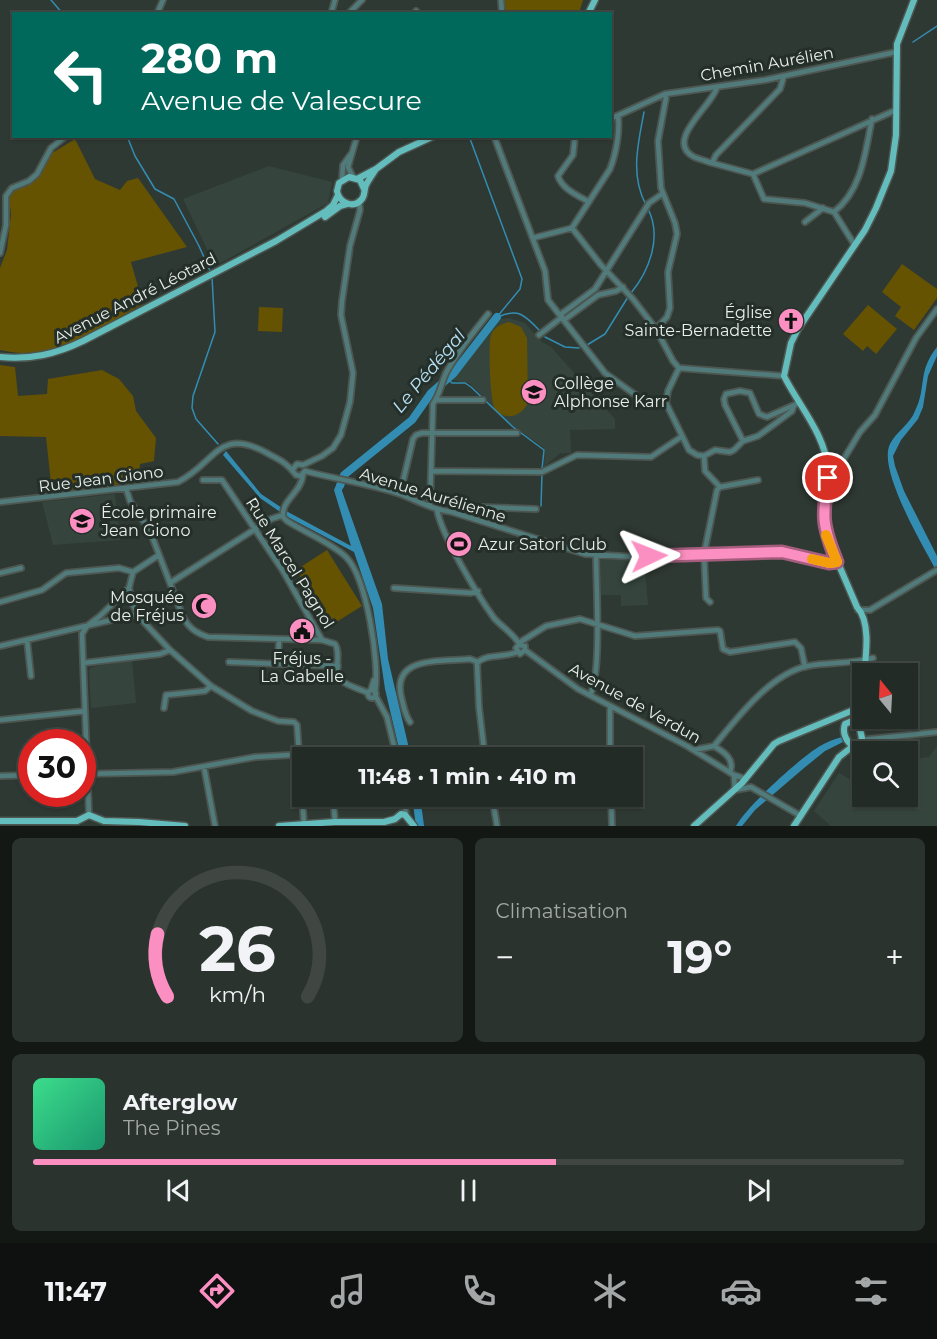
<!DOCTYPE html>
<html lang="fr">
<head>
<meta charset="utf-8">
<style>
	body { margin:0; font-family:Montserrat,sans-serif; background:#2b332e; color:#f1f3f6; height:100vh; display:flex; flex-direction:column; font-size:22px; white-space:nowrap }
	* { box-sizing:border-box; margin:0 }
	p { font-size:20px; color:#a3a7a7 }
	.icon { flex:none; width:33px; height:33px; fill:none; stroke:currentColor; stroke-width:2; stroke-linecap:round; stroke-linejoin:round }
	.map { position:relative; height:826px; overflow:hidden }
	.sheet { display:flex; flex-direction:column; gap:12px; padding:12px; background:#131815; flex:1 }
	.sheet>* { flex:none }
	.top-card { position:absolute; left:12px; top:12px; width:600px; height:126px; border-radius:0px; box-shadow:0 2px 4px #0004,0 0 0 2px #404743; background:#00695c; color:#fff; overflow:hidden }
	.needle { width:39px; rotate:342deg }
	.fabs { position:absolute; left:852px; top:663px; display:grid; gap:12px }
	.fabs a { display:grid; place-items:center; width:66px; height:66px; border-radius:0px; background:#232b26; box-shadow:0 2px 4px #0004,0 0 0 2px #404743; font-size:30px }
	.speed { position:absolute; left:18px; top:729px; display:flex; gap:12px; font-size:30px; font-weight:700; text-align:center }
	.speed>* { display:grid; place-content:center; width:78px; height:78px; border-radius:50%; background:#232b26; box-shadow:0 2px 4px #0004,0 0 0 2px #404743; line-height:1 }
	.speed .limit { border:9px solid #d22; background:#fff; color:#111 }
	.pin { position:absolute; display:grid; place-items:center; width:51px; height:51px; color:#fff; margin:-26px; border:3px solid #fff; border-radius:50%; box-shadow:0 2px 6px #0007 }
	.me { position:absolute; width:66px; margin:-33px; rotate:88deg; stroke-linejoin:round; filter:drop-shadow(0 0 4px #0008) }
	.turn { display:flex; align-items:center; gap:21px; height:126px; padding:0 30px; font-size:27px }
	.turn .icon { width:78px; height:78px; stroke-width:2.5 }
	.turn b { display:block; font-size:42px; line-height:51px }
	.big { font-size:45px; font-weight:700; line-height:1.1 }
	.sheet .card { flex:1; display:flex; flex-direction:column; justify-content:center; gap:9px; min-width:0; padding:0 21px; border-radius:9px; background:#2b332e }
	.sheet .dial { align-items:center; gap:0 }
	.dial svg { height:156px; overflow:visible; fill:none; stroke:#404743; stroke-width:7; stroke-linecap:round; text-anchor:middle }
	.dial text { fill:#f1f3f6; stroke:none }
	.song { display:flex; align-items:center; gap:18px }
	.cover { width:72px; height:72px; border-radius:9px; background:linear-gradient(135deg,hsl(150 70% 55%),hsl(160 70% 35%)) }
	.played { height:6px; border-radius:3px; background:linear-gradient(90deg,#fc8fc1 60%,#404743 60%) }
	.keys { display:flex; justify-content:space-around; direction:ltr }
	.heat { display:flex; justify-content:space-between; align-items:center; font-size:33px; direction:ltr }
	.sheet .tiles { flex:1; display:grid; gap:12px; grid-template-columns:1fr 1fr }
	.card:last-child { grid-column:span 2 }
	.trip { position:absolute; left:292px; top:747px; width:351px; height:60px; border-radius:0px; background:#232b26; box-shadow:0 2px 4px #0004,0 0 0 2px #404743; font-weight:700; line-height:60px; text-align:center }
	.menu { display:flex; height:96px; justify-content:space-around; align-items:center; background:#0e110f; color:#a3a7a7 }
	.menu .icon { width:42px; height:42px }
	.menu .active { color:#fc8fc1 }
	.menu b { font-size:27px; color:#f1f3f6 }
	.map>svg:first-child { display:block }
	.built { fill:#35453d }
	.green { fill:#655302 }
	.water { fill:#338db3 }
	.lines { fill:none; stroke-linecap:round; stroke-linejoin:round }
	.stream { stroke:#338db3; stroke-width:1.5 }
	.river { stroke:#338db3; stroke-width:8 }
	.minor-casing { stroke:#4d5650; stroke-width:8 }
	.major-casing { stroke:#4d5650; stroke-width:9 }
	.minor { stroke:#517a7a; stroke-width:4.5 }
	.major { stroke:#64bdbd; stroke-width:6 }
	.route-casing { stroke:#a45d7d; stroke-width:15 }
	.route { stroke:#fc8fc1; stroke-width:10 }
	.slow { stroke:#f59e0b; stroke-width:10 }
	.labels { text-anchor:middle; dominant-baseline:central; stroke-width:6; stroke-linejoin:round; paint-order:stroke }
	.street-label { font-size:16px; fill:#e8eeea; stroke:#252f29 }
	.poi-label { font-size:16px; fill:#e8eeea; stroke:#252f29; text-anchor:start }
	.water-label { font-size:18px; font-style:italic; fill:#b7e1f6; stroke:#252f29 }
</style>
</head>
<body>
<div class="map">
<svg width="937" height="826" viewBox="0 0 937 826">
	<rect width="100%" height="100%" fill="#2f3933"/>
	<path class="built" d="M269,166L332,182L328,203L215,266L183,199Z
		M509,318L525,323L542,342L551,347L615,419V429L570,430L571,453H560L544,467L545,450L543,447L514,427L469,383L452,380L500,319Z
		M115,494L120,540L53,545L42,502Z
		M597,559H644L648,605L621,606V595H601L598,592Z
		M132,660L136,703L91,708L89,670L92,667Z
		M937,746V826H831L814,811L839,773L856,783L862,773V796H908V760L929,757Z"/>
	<path class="green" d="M504,0H583L579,13L509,14L506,11Z
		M75,139L95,179L120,190L127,181L138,178L187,247L131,262L143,304C106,324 66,353 23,353C16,353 7,351 0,350V268L7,250L11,214L9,198L15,190L35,181L49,155Z
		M902,264L937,289V298L914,330L895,316L901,307L882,292Z
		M868,305L897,329L876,354L867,346L863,351L843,334Z
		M259,307L283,308L282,332L258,331Z
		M509,322L521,327L527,338L528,402C523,416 505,422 495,409C490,403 488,343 491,335C494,327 501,324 509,322Z
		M0,365L15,367L18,396L47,394L48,379L102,370L119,379L133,396L136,411L156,438L154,461L140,464L138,482L52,492L46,437L0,436Z
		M327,550L362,606L330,626L296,570Z"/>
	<path class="water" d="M937,347V356L928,376L923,407L918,419L901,440L893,456L895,466L904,491L937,556V572C924,547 877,470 890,444C896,432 910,424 915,411C927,387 917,372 937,347Z
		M226,451L261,494L288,512L351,546L334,490L337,483L342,484V491L382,604L388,659L411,757H401L385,689L373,608L354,552L286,516L260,498L223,455Z
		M842,737L843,742L825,751L804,768L755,810L742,826H736C747,806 800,758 820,746C827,742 834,739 842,737Z"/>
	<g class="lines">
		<path class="stream" d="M51,0L63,14
			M913,42L937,26
			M644,112C638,144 630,175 646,205
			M127,136L135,156L155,189L174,199L199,246L211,273
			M469,136L522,279L520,289L497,317
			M212,277L215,332L193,396L192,408L196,419L218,444
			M631,293C650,270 662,236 648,209
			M498,317C518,308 525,315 539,330
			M545,337L565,347L579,348
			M587,345L605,334L628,297
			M448,379L452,383H465L471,387L513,427L544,450L542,469
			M541,506L542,474"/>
		<path class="river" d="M340,486L344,475L412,420L431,393L453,374L497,317
			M416,796L420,826"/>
		<g class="minor-casing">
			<path id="minor" d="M501,0L502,14
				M157,14L163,0
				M331,14L335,0
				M348,14L362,0
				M415,14L416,11
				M784,76L780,89L716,155L712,163L753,174L896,110
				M618,116C620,132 616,154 610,169L572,228L601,265L633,299L656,329L673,361L679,368
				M610,119L665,94L765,80L896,52
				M494,136L545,271L548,300L605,373L648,404L666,403
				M575,136L573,155L558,176C562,189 577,195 589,202
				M712,163C706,161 699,159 694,157C663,141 714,104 717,87
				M753,174L764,199L805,203L834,212L854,244
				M353,177L348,167L357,136
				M342,180L343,165L351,154
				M834,212C862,190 865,153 872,119
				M805,222L823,208
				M533,238L572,228
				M0,253L6,225V196L12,188L29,181L37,174L51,148L66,136
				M560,315L595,289L649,203L662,194
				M564,320L598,295L616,291L623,287
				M656,329L667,317L670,308L668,272L677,234L675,223L661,188L658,141L666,98L665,94
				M539,335L562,317
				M679,368L668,391L666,403L689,450L697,455L704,456
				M679,368L784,376
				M436,400H483
				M743,441L725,405L724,399L726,394L740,391L750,393L759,414L767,417L799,403
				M704,456L705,471L720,487L717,490L704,554L706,598L710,602
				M704,456L715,450L730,452L734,450L743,441L758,436L776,423L792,411L794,406
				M293,469L297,464L303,465L322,456L333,448L341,435L350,402L353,373L341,315L342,301L350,246L360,210L359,201
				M305,471C336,479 369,484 400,494C418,501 433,510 452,512L585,554L636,557L782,553L829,563L837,562
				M431,471L542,472L577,455L651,457L681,437
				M303,475C301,493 281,500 283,517L287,521C304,532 332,543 346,557C367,578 380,664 375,692
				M828,478L836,472L860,432L875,415L916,338L937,309
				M203,480H222L283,571L322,640
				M720,487L758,480
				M126,488L130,501L150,531L183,617C189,628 196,633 208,637L322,640L335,644C342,654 332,672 342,681C348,686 360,689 368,693
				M400,494L413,439L416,435L422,433H517
				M0,502L178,482C216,463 218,426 267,453C281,461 286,462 296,475L301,476L305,471
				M430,505L433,404C440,394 441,384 446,373C457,352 473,333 488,314
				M437,510C442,536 478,596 494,618C502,627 514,634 520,645L525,646V650L578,689L687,746L734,775L746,779
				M469,517L473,508L478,507L536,509
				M0,573L21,568
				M170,583L271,519L280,516
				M129,588L133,605L141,619L170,650L211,686L252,711L278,721L294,722L297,725L304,824
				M394,588L471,593L478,591
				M0,602L42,590L66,573L119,568L133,572
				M858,610H870L937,570
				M27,640L31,676
				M0,646L137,614
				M525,650L520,654L516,648L522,641L546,626L580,619L635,636L718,630L720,631L723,649L730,652L795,642L801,648L805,667
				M229,662L338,666
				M83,663L160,654L170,650
				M278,663L279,640
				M371,690L374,680
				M368 694a4 4 0 1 1 8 0a4 4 0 1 1-8 0Z
				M375,695L387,717L397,758
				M590,695C602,674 596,584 596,555
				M610,707V758
				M164,708L166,695L205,691L211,686
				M0,720L85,711
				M410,722C405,715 404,708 402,700C389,655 441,662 470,659L478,662
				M862,740L937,732
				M714,746C737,718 771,673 808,666C829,662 852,664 873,658
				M694,750L714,746C724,752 735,759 730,772
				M485,758L479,707L477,663C487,653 505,658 517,652
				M204,767L215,826
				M82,774L173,772L255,757L342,752
				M734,775L735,790L751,787L801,816
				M0,776L32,775
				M333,796L335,822
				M404,796L406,816
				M492,796L497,826
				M611,796L612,826
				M89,815L82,634L87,626L100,616L129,588L133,572L159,555"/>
		</g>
		<g class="major-casing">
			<path id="major" d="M588,14L595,0
				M357,179L376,169L399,152L434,136
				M364,189L360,180L349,177L339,183L337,191C339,202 353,210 362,199C365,195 364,190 366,185C369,179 373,174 376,169
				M325,217L340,206L347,204
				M0,357C31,360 56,354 83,341L276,241L326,211L333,205L338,195
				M864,674C866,655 871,622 857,607L826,535C821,512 829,492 828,469C825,434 799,406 784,376L791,343L798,329L865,230L876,208L891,171L896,135L897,44L914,0
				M859,725L862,687
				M0,821H77L89,815L104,821L139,822L185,826
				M279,826L335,822H384L395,819L401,814L405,815L414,826
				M694,826L742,783L774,744L779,741L856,709
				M794,826L839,757L853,746L860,743L862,738L859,725L852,721L845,724C842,732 846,742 853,746"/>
		</g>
		<use href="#minor" class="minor"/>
		<use href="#major" class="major"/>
	</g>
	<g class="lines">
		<g class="route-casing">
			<path id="route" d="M649,556L782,552L829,563L837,562C822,525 822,517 828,478"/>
		</g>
		<use href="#route" class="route"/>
		<path class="slow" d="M812,559L829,563L837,562L826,535"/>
	</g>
	<defs>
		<g id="church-disc" transform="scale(1.35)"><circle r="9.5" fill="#fc8fc1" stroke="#252f29"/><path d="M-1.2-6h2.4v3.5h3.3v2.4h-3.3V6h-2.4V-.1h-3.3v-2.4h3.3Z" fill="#111"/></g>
		<g id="school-disc" transform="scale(1.35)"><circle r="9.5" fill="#fc8fc1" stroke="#252f29"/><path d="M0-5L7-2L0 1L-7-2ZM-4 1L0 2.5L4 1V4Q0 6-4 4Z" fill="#111"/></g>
		<g id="stadium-disc" transform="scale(1.35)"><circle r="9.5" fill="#fc8fc1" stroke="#252f29"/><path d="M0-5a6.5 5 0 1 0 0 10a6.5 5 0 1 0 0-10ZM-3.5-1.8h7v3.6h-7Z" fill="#111"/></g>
		<g id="mosque-disc" transform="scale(1.35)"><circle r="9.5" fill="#fc8fc1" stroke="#252f29"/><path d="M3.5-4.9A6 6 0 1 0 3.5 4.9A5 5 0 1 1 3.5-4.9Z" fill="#111"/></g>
		<g id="civic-disc" transform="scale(1.35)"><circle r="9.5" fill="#fc8fc1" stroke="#252f29"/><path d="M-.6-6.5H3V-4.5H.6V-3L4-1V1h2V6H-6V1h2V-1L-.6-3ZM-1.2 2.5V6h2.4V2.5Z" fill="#111"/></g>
	</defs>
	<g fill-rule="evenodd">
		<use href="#church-disc" x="791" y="321"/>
		<use href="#school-disc" x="534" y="392"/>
		<use href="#school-disc" x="82" y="521"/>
		<use href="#stadium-disc" x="459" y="544"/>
		<use href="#mosque-disc" x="204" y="606"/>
		<use href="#civic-disc" x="302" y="631"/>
	</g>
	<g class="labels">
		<g class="street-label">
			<text transform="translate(767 64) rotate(-10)">Chemin Aurélien</text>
			<text transform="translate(135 298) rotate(-27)">Avenue André Léotard</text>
			<text transform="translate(101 479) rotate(-7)">Rue Jean Giono</text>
			<text transform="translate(433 495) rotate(17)">Avenue Aurélienne</text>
			<text transform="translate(290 563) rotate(58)">Rue Marcel Pagnol</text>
			<text transform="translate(635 703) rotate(29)">Avenue de Verdun</text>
		</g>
		<g class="poi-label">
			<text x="772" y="312" text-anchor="end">Église<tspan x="772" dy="18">Sainte-Bernadette</tspan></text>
			<text x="554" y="383">Collège<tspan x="554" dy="18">Alphonse Karr</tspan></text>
			<text x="101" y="512">École primaire<tspan x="101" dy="18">Jean Giono</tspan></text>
			<text x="478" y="544">Azur Satori Club</text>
			<text x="184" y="597" text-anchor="end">Mosquée<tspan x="184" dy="18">de Fréjus</tspan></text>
			<text x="302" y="658" text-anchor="middle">Fréjus -<tspan x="302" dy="18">La Gabelle</tspan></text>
		</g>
		<g class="water-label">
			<text transform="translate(429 371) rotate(-50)">Le Pédégal</text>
		</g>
	</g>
</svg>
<div class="fabs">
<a><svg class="needle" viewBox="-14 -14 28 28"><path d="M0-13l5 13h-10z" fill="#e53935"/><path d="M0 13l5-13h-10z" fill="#a3a7a7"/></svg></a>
<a><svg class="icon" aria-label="search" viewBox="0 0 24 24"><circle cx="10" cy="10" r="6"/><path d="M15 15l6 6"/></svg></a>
</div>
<div class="speed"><div class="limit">30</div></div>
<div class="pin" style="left:828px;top:478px;background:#d93025"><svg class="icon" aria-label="arrive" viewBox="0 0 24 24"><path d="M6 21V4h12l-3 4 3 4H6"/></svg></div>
<svg class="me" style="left:649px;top:556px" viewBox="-20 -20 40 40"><path d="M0-17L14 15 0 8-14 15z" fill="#fc8fc1" stroke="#fff" stroke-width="4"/></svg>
<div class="trip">11:48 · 1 min · 410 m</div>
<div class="top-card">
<div class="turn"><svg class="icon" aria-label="left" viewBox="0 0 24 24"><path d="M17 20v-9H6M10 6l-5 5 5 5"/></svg><div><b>280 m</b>Avenue de Valescure</div></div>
</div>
</div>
<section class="sheet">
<div class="tiles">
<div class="card dial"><svg viewBox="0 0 100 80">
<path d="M14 69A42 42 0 1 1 86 69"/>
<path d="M14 69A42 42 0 0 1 9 37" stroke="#fc8fc1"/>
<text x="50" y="56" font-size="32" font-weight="700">26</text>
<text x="50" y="72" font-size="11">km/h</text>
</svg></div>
<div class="card"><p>Climatisation</p>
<div class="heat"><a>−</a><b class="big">19°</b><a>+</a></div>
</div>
<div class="card">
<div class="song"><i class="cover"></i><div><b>Afterglow</b><p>The Pines</p></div></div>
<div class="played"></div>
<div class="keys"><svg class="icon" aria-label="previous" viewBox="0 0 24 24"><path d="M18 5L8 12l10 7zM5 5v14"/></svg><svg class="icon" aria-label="pause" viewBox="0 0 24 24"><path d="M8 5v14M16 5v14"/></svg><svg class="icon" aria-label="next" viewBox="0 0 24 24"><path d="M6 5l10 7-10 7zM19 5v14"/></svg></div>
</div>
</div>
</section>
<nav class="menu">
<b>11:47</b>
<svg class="icon active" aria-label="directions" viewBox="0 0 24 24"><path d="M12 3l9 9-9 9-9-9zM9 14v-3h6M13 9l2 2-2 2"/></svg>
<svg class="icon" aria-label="music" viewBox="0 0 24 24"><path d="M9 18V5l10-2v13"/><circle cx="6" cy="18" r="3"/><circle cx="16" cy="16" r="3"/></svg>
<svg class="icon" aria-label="phone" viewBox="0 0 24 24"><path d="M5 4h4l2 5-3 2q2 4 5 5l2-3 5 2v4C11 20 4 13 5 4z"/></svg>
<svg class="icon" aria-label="climate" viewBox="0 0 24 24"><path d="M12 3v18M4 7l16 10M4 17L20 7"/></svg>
<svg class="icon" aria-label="car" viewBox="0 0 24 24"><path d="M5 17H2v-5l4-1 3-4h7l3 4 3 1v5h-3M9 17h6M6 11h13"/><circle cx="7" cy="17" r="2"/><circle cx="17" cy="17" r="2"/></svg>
<svg class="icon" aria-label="filters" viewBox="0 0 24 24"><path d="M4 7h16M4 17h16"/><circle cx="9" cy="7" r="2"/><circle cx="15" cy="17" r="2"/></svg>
</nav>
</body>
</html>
